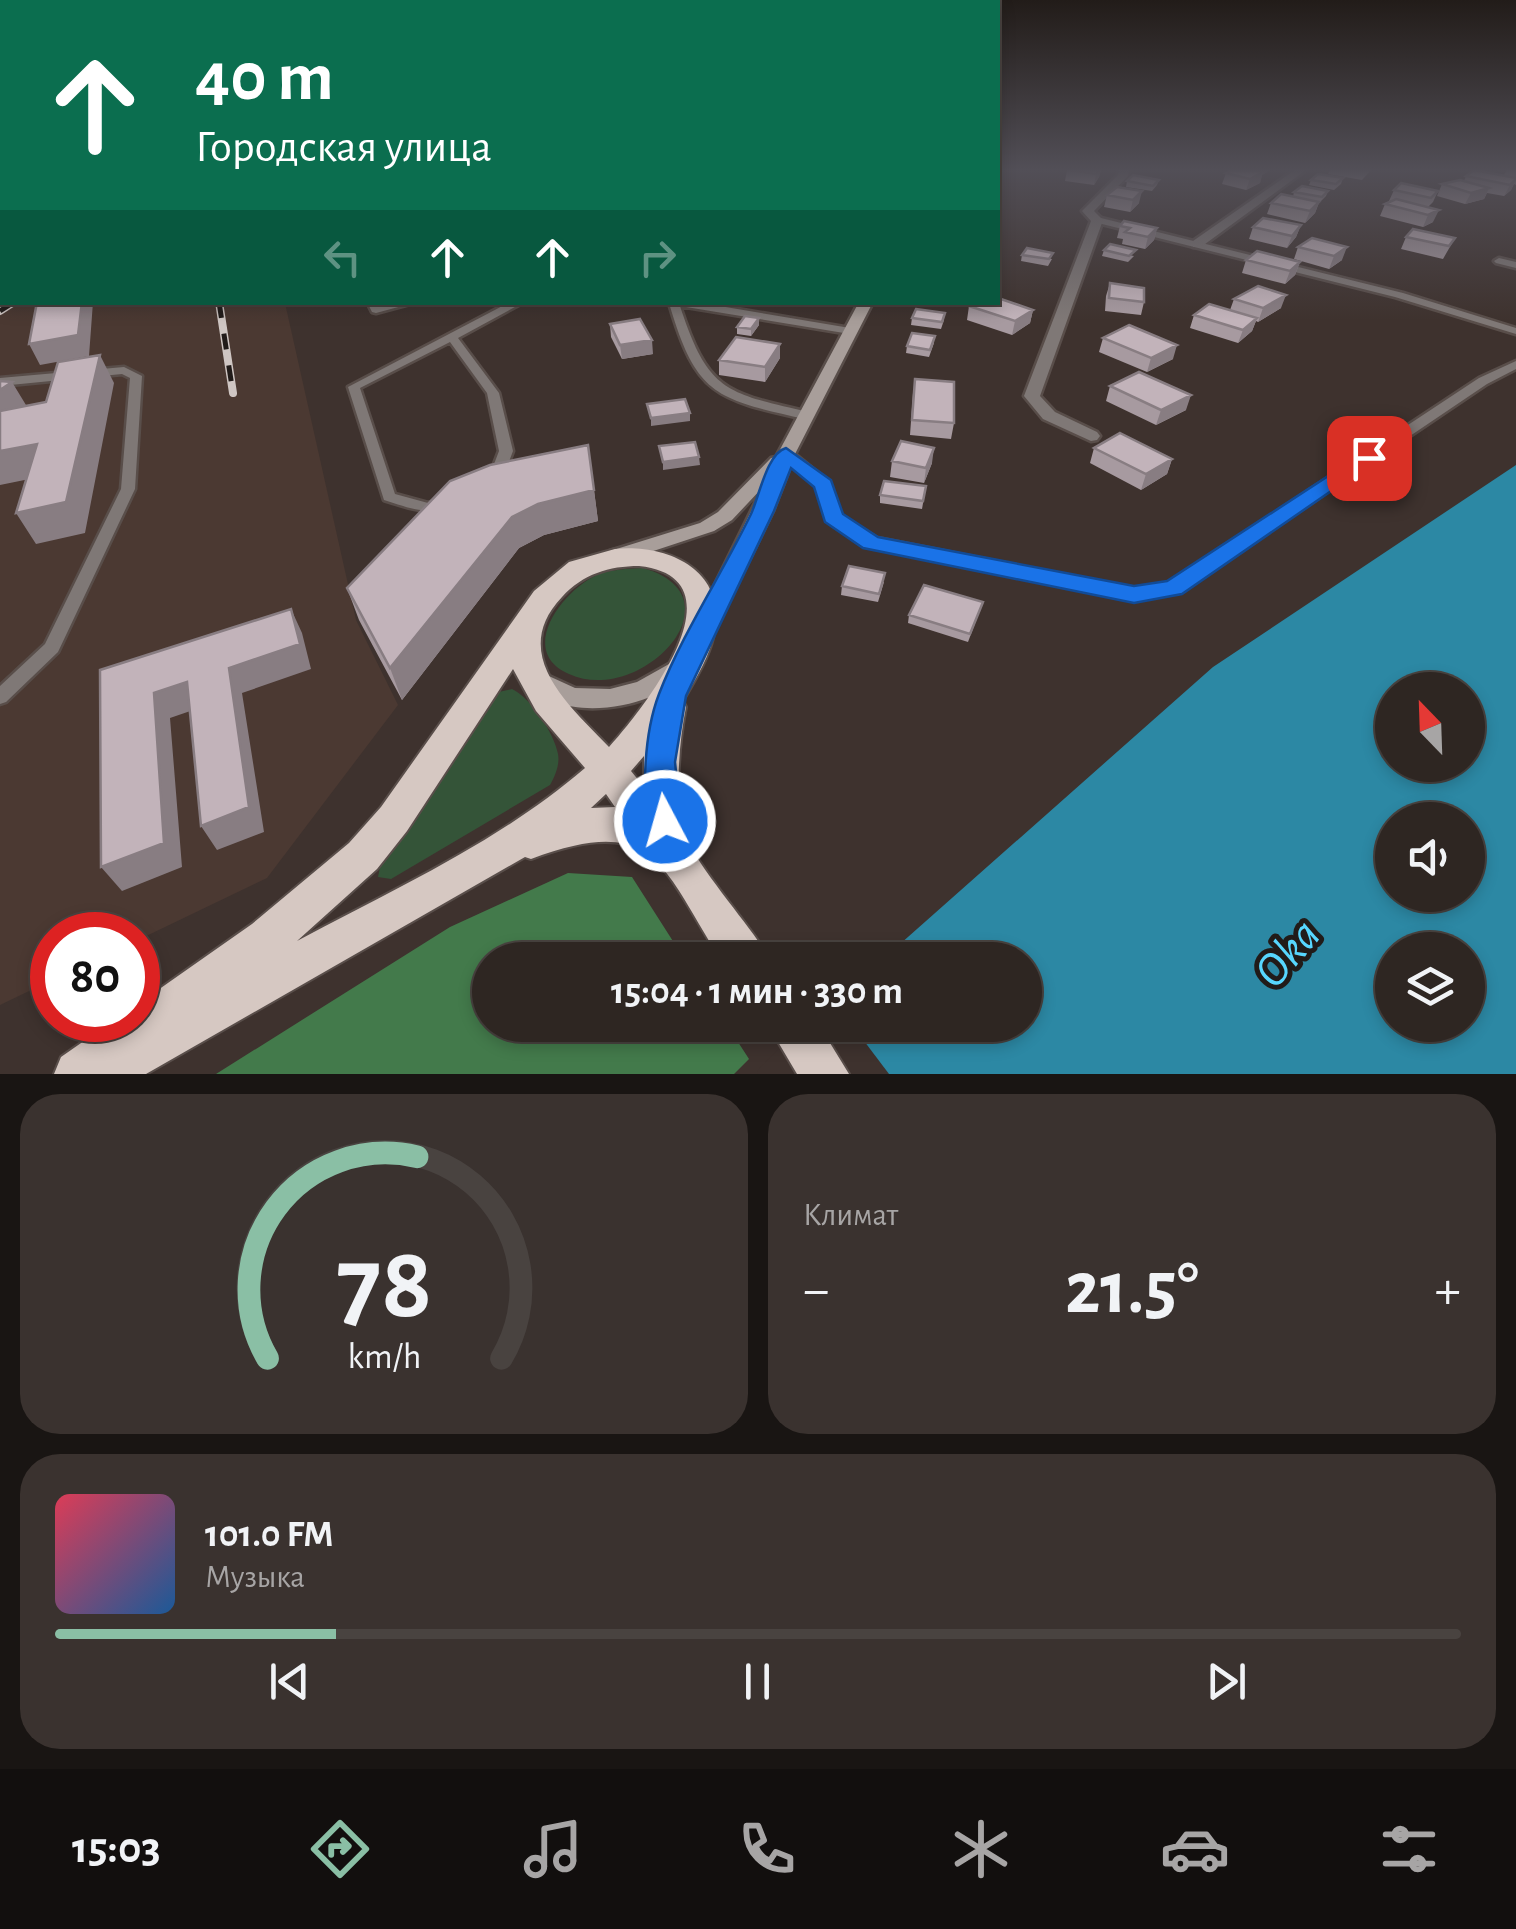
<!DOCTYPE html>
<html lang="ru">
<head>
<meta charset="utf-8">
<style>
	body { margin:0; font-family:"Alegreya Sans",sans-serif; background:#3a322f; color:#f1f3f6; height:100vh; display:flex; flex-direction:column; font-size:38px; white-space:nowrap }
	* { box-sizing:border-box; margin:0 }
	p { font-size:32px; color:#a7a5a5 }
	.icon { flex:none; width:55px; height:55px; fill:none; stroke:currentColor; stroke-width:2; stroke-linecap:round; stroke-linejoin:round }
	.map { position:relative; height:1074px; overflow:hidden }
	.side { display:flex; flex-direction:column; gap:20px; padding:20px; background:#191513; flex:1 }
	.side>* { flex:none }
	.banner { position:absolute; left:0px; top:0px; width:1000px; height:305px; box-shadow:0 5px 15px #0003,0 0 0 2px #494340; background:#0b6e4f; color:#fff; overflow:hidden }
	.needle { width:65px; rotate:337deg }
	.tools { position:absolute; left:1375px; top:672px; display:grid; gap:20px }
	.tools a { display:grid; place-items:center; width:110px; height:110px; border-radius:50%; background:#2e2622; box-shadow:0 5px 15px #0003,0 0 0 2px #494340; font-size:50px }
	.speed { position:absolute; left:30px; top:912px; display:flex; gap:20px; font-size:50px; font-weight:700; text-align:center }
	.speed>* { display:grid; place-content:center; width:130px; height:130px; border-radius:50%; background:#2e2622; box-shadow:0 5px 15px #0003,0 0 0 2px #494340; line-height:1 }
	.speed .limit { border:15px solid #d22; background:#fff; color:#111 }
	.pin { position:absolute; display:grid; place-items:center; width:85px; height:85px; color:#fff; margin:-42px; border-radius:20px; box-shadow:0 5px 15px #0006 }
	.me { position:absolute; width:110px; margin:-55px; rotate:354deg; stroke-linejoin:round; filter:drop-shadow(0 0 8px #0008) }
	.turn { display:flex; align-items:center; gap:35px; height:210px; padding:0 30px; font-size:45px }
	.turn .icon { width:130px; height:130px; stroke-width:2.5 }
	.turn b { display:block; font-size:70px; line-height:85px }
	.lanes { display:flex; align-items:center; height:95px; padding:0 30px; background:#0003; justify-content:center; gap:50px; direction:ltr }
	.lanes .off { opacity:.35 }
	.big { font-size:75px; font-weight:700; line-height:1.1 }
	.side .tile { flex:1; display:flex; flex-direction:column; justify-content:center; gap:15px; min-width:0; padding:0 35px; border-radius:40px; background:#3a322f }
	.side .dial { align-items:center; gap:0 }
	.dial svg { height:260px; overflow:visible; fill:none; stroke:#494340; stroke-width:7; stroke-linecap:round; text-anchor:middle }
	.dial text { fill:#f1f3f6; stroke:none }
	.song { display:flex; align-items:center; gap:30px }
	.cover { width:120px; height:120px; border-radius:15px; background:linear-gradient(135deg,hsl(350 70% 55%),hsl(210 70% 35%)) }
	.played { height:10px; border-radius:5px; background:linear-gradient(90deg,#8abfa5 20%,#494340 20%) }
	.keys { display:flex; justify-content:space-around; direction:ltr }
	.heat { display:flex; justify-content:space-between; align-items:center; font-size:55px; direction:ltr }
	.side .tiles { flex:1; display:grid; gap:20px; grid-template-columns:1fr 1fr }
	.tile:last-child { grid-column:span 2 }
	.trip { position:absolute; left:472px; top:942px; width:570px; height:100px; border-radius:50px; background:#2e2622; box-shadow:0 5px 15px #0003,0 0 0 2px #494340; font-weight:700; line-height:100px; text-align:center }
	.tabs { display:flex; height:160px; justify-content:space-around; align-items:center; background:#120f0e; color:#a7a5a5 }
	.tabs .icon { width:70px; height:70px }
	.tabs .active { color:#8abfa5 }
	.tabs b { font-size:45px; color:#f1f3f6 }
	.map>svg:first-child { display:block }
	.built { fill:#4b3932 }
	.green { fill:#345438 }
	.forest { fill:#437a4b }
	.water { fill:#2c88a4; fill-rule:evenodd }
	.pier { fill:#3e322e }
	.lines { fill:none; stroke-linecap:round; stroke-linejoin:round }
	.service-casing { stroke:#594e4a; stroke-width:5 }
	.minor-casing { stroke:#594e4a; stroke-width:5 }
	.secondary-casing { stroke:#594e4a; stroke-width:5 }
	.trunk-casing { stroke:#594e4a; stroke-width:4 }
	.service { fill:#7f7876; fill-rule:evenodd }
	.minor { fill:#7f7876; fill-rule:evenodd }
	.secondary { fill:#a89e9a; fill-rule:evenodd }
	.trunk { fill:#d6c8c2; fill-rule:evenodd }
	.rail-casing { stroke:#cfc6c3; stroke-width:8 }
	.rail { stroke:#211b19; stroke-width:5; stroke-dasharray:16; stroke-linecap:butt }
	.wall { fill:#a79aa0 }
	.shaded-wall { fill:#887d82 }
	.building { fill:#c2b3ba; stroke:#887d82; stroke-width:2.5 }
	.route { fill:#1a73e8; stroke:#114b97; stroke-width:2.5 }
	.labels { text-anchor:middle; dominant-baseline:central; stroke-width:10; stroke-linejoin:round; paint-order:stroke }
	.near-water-label { font-size:48px; font-style:italic; fill:#57d6fe; stroke:#211b19 }
</style>
</head>
<body>
<div class="map">
<svg width="1516" height="1074" viewBox="0 0 1516 1074">
	<rect width="100%" height="100%" fill="#3e322e"/>
	<path class="built" d="M0,170L2,302L285,303L356,620L398,705L267,878L138,940V935H52V980L0,1005Z"/>
	<path class="green" d="M643,568C744,597 641,707 569,674C516,651 563,590 597,575C612,569 627,569 643,568Z
		M512,689C531,698 554,733 558,754C560,765 555,776 550,785L391,879L378,877L381,862L447,773L494,693Z"/>
	<path class="forest" d="M568,873L632,877L685,960H490V1025H727L749,1059L734,1074H216L450,927Z"/>
	<path class="water" d="M1516,465V1074H760L809,1025H1025V960H882L1213,667ZM1392,690H1468V765H1392ZM1392,820H1468V895H1392ZM1392,950H1468V1025H1392Z"/>
	<path class="pier" d="M802,1025H852L889,1074H758L757,1071Z"/>
	<g class="lines">
		<g class="service-casing">
			<path id="service" d="M0,170H2V172H0Z
				M0,183H2V188H0Z
				M1097,217L1403,293L1516,328V334L1395,297L1094,222L1093,220Z
				M1499,258L1516,262V268L1496,263L1494,261Z
				M367,302H377L379,306L396,302H417L376,313L372,312Z
				M510,302H524L458,338L499,393L513,451L502,480L495,484L488,480L499,451L487,393L450,342L360,388L395,494L428,503L443,499L450,503C429,518 408,507 384,500L348,387Z
				M696,302L850,328L855,331L850,334L680,306C708,392 726,393 809,412L811,415L805,419C715,399 696,395 669,303Z
				M1516,361V369L1487,384L1179,592L1135,599L867,545L828,520L817,487L779,454L786,450L791,451L829,482L840,515L877,538L1135,589L1169,583L1479,378Z
				M124,367L142,376L135,489L58,652L6,702L0,704V686L45,644L121,489L130,378L122,374L0,386V378Z"/>
		</g>
		<g class="minor-casing">
			<path id="minor" d="M1119,170H1129L1128,176L1094,211L1103,220L1040,396L1055,412L1097,432L1100,436L1097,440L1091,441L1043,419L1024,396L1091,221L1082,211L1118,175Z
				M1295,170H1306L1201,247H1193V241Z"/>
		</g>
		<g class="secondary-casing">
			<path id="secondary" d="M859,302H873L795,454L773,511L716,627L713,633H697L694,627L763,487L732,520L714,531L617,563L607,556L610,551L700,523L718,512L771,458L776,457Z
				M678,659L686,662L690,668C664,709 556,727 528,681L532,675L540,672L575,688L610,689L637,682Z"/>
		</g>
		<g class="trunk-casing">
			<path id="trunk" d="M615,549C665,544 725,568 715,629C711,655 696,678 683,701L686,707C678,748 674,801 688,841C697,864 745,921 761,945L768,960H721C660,864 656,813 531,859L525,857L146,1074H54L61,1057L114,1020H138V1004L252,924L349,843L381,807L534,591L569,562ZM639,566C748,578 641,712 609,747C569,705 508,654 562,597C583,574 609,566 639,566ZM513,669L536,711L585,768C499,842 396,888 297,941L377,869L407,831ZM644,756V787L631,771ZM606,794L615,807L591,808Z
				M768,1025H819L849,1074H797Z"/>
		</g>
		<use href="#service" class="service"/>
		<use href="#minor" class="minor"/>
		<use href="#secondary" class="secondary"/>
		<use href="#trunk" class="trunk"/>
		<g class="rail-casing">
			<path id="rail" d="M219,302L233,393
				M0,311L14,302"/>
		</g>
		<use href="#rail" class="rail"/>
	</g>
	<path class="wall" d="M1067,170H1101L1099,177L1094,185L1065,181Z
		M1232,170H1270L1262,175L1260,183L1246,190L1222,184L1226,173Z
		M1330,170H1371L1362,180L1328,174Z
		M1507,170H1516V185L1514,184L1511,190L1504,196L1487,193L1484,199L1465,204L1437,196L1442,184L1464,181L1466,176H1503Z
		M1343,178L1341,184L1334,190L1309,185L1311,180Z
		M1159,180L1157,185L1152,191L1126,187L1127,181Z
		M1117,187L1139,203L1130,212L1104,207L1107,195Z
		M1394,190L1438,191L1433,202L1428,207L1433,222L1423,227L1380,216L1385,204L1390,202L1389,201Z
		M1328,191L1326,196L1319,203L1315,213L1305,223L1267,214L1271,203L1293,197L1294,192Z
		M1301,225L1296,237L1287,248L1249,239L1253,227Z
		M1120,226L1157,228L1154,240L1145,249L1122,244L1123,239L1117,238Z
		M1406,237L1455,238L1443,259L1401,249Z
		M1312,238L1342,260L1329,269L1294,259L1298,247Z
		M1104,250L1134,256L1128,262L1102,256Z
		M1022,255L1052,259L1048,266L1021,261Z
		M1246,260L1300,262L1295,275L1285,284L1242,273Z
		M1110,283L1144,302L1141,315L1105,311L1106,296Z
		M1234,299L1281,308L1258,322L1256,321L1252,331L1238,343L1190,328L1194,315L1230,310Z
		M969,306L1033,310L1030,323L1012,335L967,320Z
		M912,318L944,320L941,329L911,325Z
		M610,324L653,354L622,359L611,337Z
		M759,325L751,336L737,334V327Z
		M1103,338L1173,359L1147,372L1099,352Z
		M934,343L929,357L906,353L907,346Z
		M780,344V358L765,382L719,375V360Z
		M1110,386L1186,410L1156,425L1106,401Z
		M913,393L954,423L951,439L910,435Z
		M588,445L598,521L544,535L519,548L402,700L359,620L347,588Z
		M1094,448L1172,459L1167,474L1141,490L1090,463Z
		M892,461L932,463L924,483L890,477Z
		M926,486L922,509L880,503V495Z
		M884,582L878,602L841,595L842,586Z
		M983,602L968,642L908,623L909,615Z"/>
	<path class="shaded-wall" d="M1099,170H1101L1099,177L1094,185L1096,174Z
		M1263,170H1270L1262,175L1260,183L1246,190L1250,179Z
		M1516,179L1511,190L1504,196L1510,185Z
		M1489,188L1484,199L1465,204L1471,193Z
		M1142,191L1139,203L1130,212L1133,200Z
		M1319,202L1315,213L1305,223L1310,211Z
		M1439,210L1433,222L1423,227L1428,215Z
		M1301,225L1296,237L1287,248L1292,236Z
		M2,226V249L0,250V227Z
		M1157,228L1154,240L1145,249L1148,237Z
		M1347,247L1342,260L1329,269L1334,256Z
		M1300,262L1295,275L1285,284L1290,271Z
		M1286,295L1281,308L1258,322L1263,308Z
		M82,302H93L89,356L40,365L29,344Z
		M1033,310L1030,323L1012,335L1015,321Z
		M759,318V325L751,336V329Z
		M1257,318L1252,331L1238,343L1243,330Z
		M652,340L653,354L622,359L620,345Z
		M780,344V358L765,382V367Z
		M1177,345L1173,359L1147,372L1151,358Z
		M100,355L114,383L85,533L36,544L16,513Z
		M12,382L29,410L0,429V390Z
		M1191,395L1186,410L1156,425L1161,410Z
		M690,413V421L651,426V418Z
		M37,444L54,474L0,485V451Z
		M934,448L932,463L924,483L926,468Z
		M699,457L700,465L663,470V462Z
		M1172,459L1167,474L1141,490L1146,474Z
		M594,490L598,521L544,535L519,548L402,700L390,668L512,517L538,504Z
		M291,609L302,633L311,669L242,693L264,832L217,850L201,826L229,668Z
		M187,682L202,707L170,718L182,867L122,891L101,867L154,693Z"/>
	<path class="building" d="M1067,170H1099L1096,174Z
		M1232,170H1255L1263,172L1250,179L1226,173Z
		M1474,170L1516,178V179L1510,185L1466,176Z
		M1318,174L1343,178L1336,184L1311,180Z
		M1133,175L1159,180L1153,186L1127,181Z
		M1460,180L1489,188L1471,193L1442,184Z
		M1401,183L1438,191L1431,198L1394,190Z
		M1302,186L1328,191L1322,197L1294,192Z
		M1117,187L1142,191L1133,200L1107,195Z
		M1281,194L1319,202L1310,211L1271,203Z
		M1396,199L1439,210L1428,215L1385,204Z
		M2,211V226L0,227V212Z
		M1263,218L1301,225L1292,236L1253,227Z
		M1124,221L1157,228L1148,237L1125,232L1130,228L1120,226Z
		M1413,229L1455,238L1449,246L1406,237Z
		M1312,238L1347,247L1334,256L1298,247Z
		M1110,244L1136,250L1129,256L1104,250Z
		M1027,248L1053,253L1049,259L1022,255Z
		M1257,251L1300,262L1290,271L1246,260Z
		M1110,283L1144,288V302L1109,298Z
		M1258,286L1286,295L1263,308L1234,299Z
		M998,298L1033,310L1015,321L969,306L975,302H998Z
		M37,302H82L78,335L29,344Z
		M1209,304L1257,318L1243,330L1194,315Z
		M916,309L945,313L942,322L912,318Z
		M745,316L759,318L751,329L737,327Z
		M640,319L652,340L620,345L610,324Z
		M1129,325L1177,345L1151,358L1103,338Z
		M912,333L935,336L930,350L907,346Z
		M736,337L780,344L765,367L719,360Z
		M100,355L66,502L16,513L37,444L0,451V411L46,402L58,362Z
		M1139,372L1191,395L1161,410L1110,386Z
		M915,379L954,382V423L912,420Z
		M0,381L12,382L0,390Z
		M685,399L690,413L651,418L647,404Z
		M1120,433L1172,459L1146,474L1094,448Z
		M901,441L934,448L926,468L892,461Z
		M695,442L699,457L663,462L659,446Z
		M588,445L594,490L538,504L512,517L390,668L347,588L450,481L490,465Z
		M884,481L926,486L923,501L880,495Z
		M849,566L885,573L879,594L842,586Z
		M924,585L983,602L970,634L909,615Z
		M291,609L300,644L229,668L249,807L201,826L187,682L154,693L164,843L101,867L100,670Z"/>
	<linearGradient id="sky" x2="0" y2="1"><stop stop-color="#221c19"/><stop offset="0.53" stop-color="#524f57"/><stop offset="1" stop-color="#524f57" stop-opacity="0"/></linearGradient>
	<rect width="1516" height="320" fill="url(#sky)"/>
	<path class="route" d="M786,448L831,480L843,514L878,537L1134,586L1167,581L1362,454L1369,452L1379,458L1182,594L1134,603L863,548L825,522L814,487L791,468L774,511L686,696L675,762L681,821L676,831L665,835L654,831C638,797 646,728 659,694C683,632 722,574 751,514C759,497 767,453 786,448Z"/>
	<g class="labels">
		<g class="near-water-label">
			<text transform="translate(1288 954) rotate(-49)">Oka</text>
		</g>
	</g>
</svg>
<div class="tools">
<a><svg class="needle" viewBox="-14 -14 28 28"><path d="M0-13l5 13h-10z" fill="#e53935"/><path d="M0 13l5-13h-10z" fill="#a7a5a5"/></svg></a>
<a><svg class="icon" aria-label="sound" viewBox="0 0 24 24"><path d="M4 9h4l5-4v14l-5-4H4zM17 9q2 3 0 6"/></svg></a>
<a><svg class="icon" aria-label="layers" viewBox="0 0 24 24"><path d="M12 4l9 5-9 5-9-5zM3 14l9 5 9-5"/></svg></a>
</div>
<div class="speed"><div class="limit">80</div></div>
<div class="pin" style="left:1369px;top:458px;background:#d93025"><svg class="icon" aria-label="arrive" viewBox="0 0 24 24"><path d="M6 21V4h12l-3 4 3 4H6"/></svg></div>
<svg class="me" style="left:665px;top:821px" viewBox="-20 -20 40 40"><circle r="17" fill="#1a73e8" stroke="#fff" stroke-width="3"/><path d="M0-11L8 9 0 5-8 9z" fill="#fff"/></svg>
<div class="trip">15:04 · 1 мин · 330 m</div>
<div class="banner">
<div class="turn"><svg class="icon" aria-label="ahead" viewBox="0 0 24 24"><path d="M12 20V5M6 11l6-6 6 6"/></svg><div><b>40 m</b>Городская улица</div></div>
<div class="lanes"><svg class="icon off" aria-label="left" viewBox="0 0 24 24"><path d="M17 20v-9H6M10 6l-5 5 5 5"/></svg><svg class="icon" aria-label="ahead" viewBox="0 0 24 24"><path d="M12 20V5M6 11l6-6 6 6"/></svg><svg class="icon" aria-label="ahead" viewBox="0 0 24 24"><path d="M12 20V5M6 11l6-6 6 6"/></svg><svg class="icon off" aria-label="right" viewBox="0 0 24 24"><path d="M7 20v-9h11M14 6l5 5-5 5"/></svg></div>
</div>
</div>
<section class="side">
<div class="tiles">
<div class="tile dial"><svg viewBox="0 0 100 80">
<path d="M14 69A42 42 0 1 1 86 69"/>
<path d="M14 69A42 42 0 0 1 60 7" stroke="#8abfa5"/>
<text x="50" y="56" font-size="32" font-weight="700">78</text>
<text x="50" y="72" font-size="11">km/h</text>
</svg></div>
<div class="tile"><p>Климат</p>
<div class="heat"><a>−</a><b class="big">21.5°</b><a>+</a></div>
</div>
<div class="tile">
<div class="song"><i class="cover"></i><div><b>101.0 FM</b><p>Музыка</p></div></div>
<div class="played"></div>
<div class="keys"><svg class="icon" aria-label="previous" viewBox="0 0 24 24"><path d="M18 5L8 12l10 7zM5 5v14"/></svg><svg class="icon" aria-label="pause" viewBox="0 0 24 24"><path d="M8 5v14M16 5v14"/></svg><svg class="icon" aria-label="next" viewBox="0 0 24 24"><path d="M6 5l10 7-10 7zM19 5v14"/></svg></div>
</div>
</div>
</section>
<nav class="tabs">
<b>15:03</b>
<svg class="icon active" aria-label="directions" viewBox="0 0 24 24"><path d="M12 3l9 9-9 9-9-9zM9 14v-3h6M13 9l2 2-2 2"/></svg>
<svg class="icon" aria-label="music" viewBox="0 0 24 24"><path d="M9 18V5l10-2v13"/><circle cx="6" cy="18" r="3"/><circle cx="16" cy="16" r="3"/></svg>
<svg class="icon" aria-label="phone" viewBox="0 0 24 24"><path d="M5 4h4l2 5-3 2q2 4 5 5l2-3 5 2v4C11 20 4 13 5 4z"/></svg>
<svg class="icon" aria-label="climate" viewBox="0 0 24 24"><path d="M12 3v18M4 7l16 10M4 17L20 7"/></svg>
<svg class="icon" aria-label="car" viewBox="0 0 24 24"><path d="M5 17H2v-5l4-1 3-4h7l3 4 3 1v5h-3M9 17h6M6 11h13"/><circle cx="7" cy="17" r="2"/><circle cx="17" cy="17" r="2"/></svg>
<svg class="icon" aria-label="filters" viewBox="0 0 24 24"><path d="M4 7h16M4 17h16"/><circle cx="9" cy="7" r="2"/><circle cx="15" cy="17" r="2"/></svg>
</nav>
</body>
</html>
